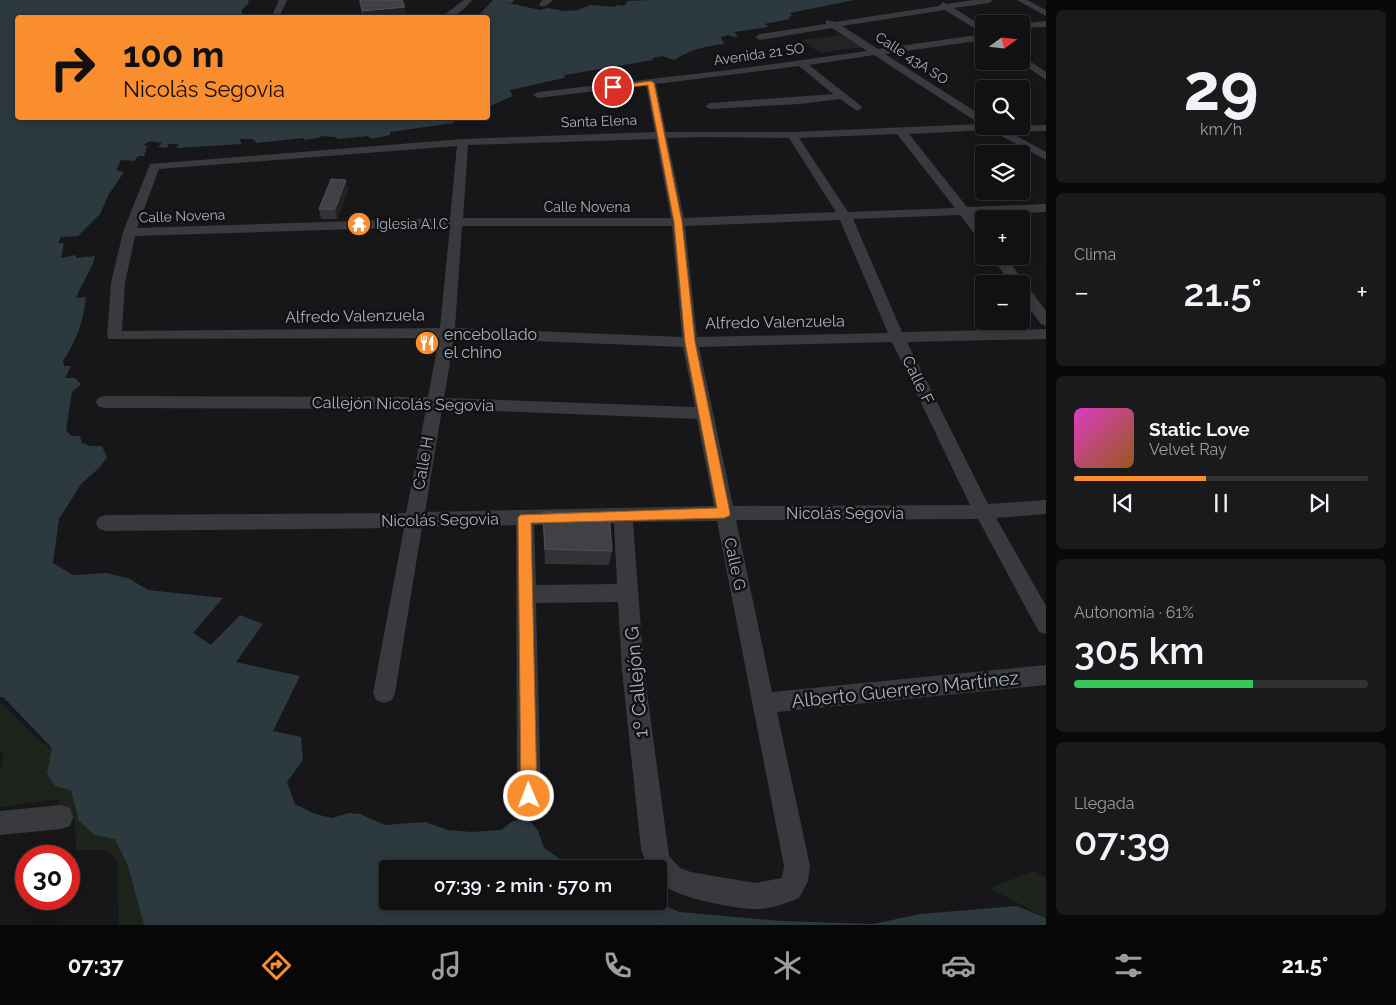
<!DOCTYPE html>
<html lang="es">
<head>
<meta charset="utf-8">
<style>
	body { margin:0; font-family:Raleway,sans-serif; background:#1a1a1c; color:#f1f3f6; height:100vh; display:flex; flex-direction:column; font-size:19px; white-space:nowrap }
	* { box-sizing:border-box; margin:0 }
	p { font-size:16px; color:#9c9da0 }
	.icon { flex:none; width:28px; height:28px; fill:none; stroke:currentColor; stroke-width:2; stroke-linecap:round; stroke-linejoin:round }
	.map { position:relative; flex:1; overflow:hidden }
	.panel { display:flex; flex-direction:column; gap:10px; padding:10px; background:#09090a; width:350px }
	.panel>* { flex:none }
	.banner { position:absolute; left:15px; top:15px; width:475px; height:105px; border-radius:5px; box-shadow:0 2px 12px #0003,0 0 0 1px #303133; background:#fa8e2e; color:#111; overflow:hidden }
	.needle { width:32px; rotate:75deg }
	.fabs { position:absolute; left:975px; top:15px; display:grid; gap:10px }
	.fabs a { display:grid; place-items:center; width:55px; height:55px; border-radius:5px; background:#111113; box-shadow:0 2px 12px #0003,0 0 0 1px #303133; font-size:25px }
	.speed { position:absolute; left:15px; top:845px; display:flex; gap:10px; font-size:25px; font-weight:700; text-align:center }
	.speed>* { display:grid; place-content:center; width:65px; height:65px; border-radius:50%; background:#111113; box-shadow:0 2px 12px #0003,0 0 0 1px #303133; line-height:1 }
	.speed .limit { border:8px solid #d22; background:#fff; color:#111 }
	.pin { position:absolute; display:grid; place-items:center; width:42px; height:42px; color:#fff; margin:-21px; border:2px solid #fff; border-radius:50%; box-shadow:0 1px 5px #0007 }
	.me { position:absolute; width:55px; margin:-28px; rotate:359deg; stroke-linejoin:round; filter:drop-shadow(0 0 4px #0008) }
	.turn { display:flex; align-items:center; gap:18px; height:105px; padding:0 25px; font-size:22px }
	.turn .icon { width:65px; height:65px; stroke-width:2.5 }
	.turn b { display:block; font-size:35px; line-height:42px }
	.big { font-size:38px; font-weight:600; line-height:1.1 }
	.panel .card { flex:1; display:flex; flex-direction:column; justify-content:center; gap:8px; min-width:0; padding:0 18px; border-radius:8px; background:#1a1a1c }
	.panel .dial { align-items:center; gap:0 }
	.dial b { font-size:65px; line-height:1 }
	.song { display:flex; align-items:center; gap:15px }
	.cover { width:60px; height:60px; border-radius:8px; background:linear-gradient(135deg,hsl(310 70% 55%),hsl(30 70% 35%)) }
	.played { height:5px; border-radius:2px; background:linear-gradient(90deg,#fa8e2e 45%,#303133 45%) }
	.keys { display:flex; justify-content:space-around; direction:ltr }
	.heat { display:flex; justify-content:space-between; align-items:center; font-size:28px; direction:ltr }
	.charge { height:8px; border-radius:4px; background:linear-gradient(90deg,#34c759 61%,#303133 0) }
	.trip { position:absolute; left:379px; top:860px; width:288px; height:50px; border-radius:5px; background:#111113; box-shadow:0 2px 12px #0003,0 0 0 1px #303133; font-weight:600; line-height:50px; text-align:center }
	.tabs { display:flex; height:80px; justify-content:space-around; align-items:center; background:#070708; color:#9c9da0 }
	.tabs .icon { width:35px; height:35px }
	.tabs .on { color:#fa8e2e }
	.tabs b { font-size:22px; color:#f1f3f6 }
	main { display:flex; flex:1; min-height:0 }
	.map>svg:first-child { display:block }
	.built { fill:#232326 }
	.green { fill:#1d241c }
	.water { fill:#2c393e }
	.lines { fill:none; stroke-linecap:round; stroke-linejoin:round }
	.pedestrian { fill:#383a3e; fill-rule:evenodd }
	.minor { fill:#383a3e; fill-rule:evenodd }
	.wall { fill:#333337 }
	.shaded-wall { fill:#222225 }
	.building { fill:#3f4145; stroke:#505257 }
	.route { fill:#fa8e2e; stroke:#a25c1e }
	.labels { text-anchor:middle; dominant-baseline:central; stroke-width:5; stroke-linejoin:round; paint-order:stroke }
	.far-street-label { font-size:14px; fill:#a8b1b9; stroke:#121214 }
	.far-poi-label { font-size:14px; fill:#a8b1b9; stroke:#121214; text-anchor:start }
	.street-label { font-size:16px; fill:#a8b1b9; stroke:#121214 }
	.poi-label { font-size:16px; fill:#a8b1b9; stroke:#121214; text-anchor:start }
	.near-street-label { font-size:19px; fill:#a8b1b9; stroke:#121214 }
</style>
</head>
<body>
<main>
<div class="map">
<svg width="1046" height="925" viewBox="0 0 1046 925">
	<rect width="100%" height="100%" fill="#171719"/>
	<path class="built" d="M841,35L862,47L820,53L801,40Z"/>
	<path class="green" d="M0,702L41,742L63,755L181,925H119L117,859L105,850H76L75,820L61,817L58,799L0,807V774L4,751H0Z
		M1033,871L1046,877V918L990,888Z"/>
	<path class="water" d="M0,0H249L248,1L249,3L242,10V17L18,18V118H464L452,119L454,123L390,132V135L371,139L368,136L339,139L335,137L320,136L319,138L304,140V138L256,143L253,139H239L242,144L176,148L179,144H169L167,148L158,147L162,143L150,141L143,145L147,146L144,156H138L134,161L121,160L116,170L124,172L109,194L100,214L78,236L61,237L58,243H64L61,258L76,255V258L95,256C92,271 81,283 76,298L86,297C84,320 76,342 63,361L64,366H71L65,378H75L81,384L72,392L66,430L71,436H80L82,443L90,446H102L107,457L100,467L81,484L59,519L53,563L73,575L107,573L130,579L148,590L223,598L193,633L211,645L240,615L263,624L236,662L300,676L273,731L301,737L303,760L287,782L295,804L315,814L332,818L349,813L360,814L385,825L425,822L448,830L471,832L501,830L513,821L527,817L538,831L544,848L569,865L583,869H388V901H655L679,912L781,921L873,924L920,914L1017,906L1046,918V925H144L128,866L115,839L95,835L79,821L71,790L55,786L47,773L52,748L3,697H0Z
		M493,0H511L509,3L540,10L548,8L564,11L578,10L590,5L615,7L617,5L624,6L628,1L650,0H854L790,13L792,16L788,17L790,19L764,24L769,27L734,32L738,36L733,37L729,35L721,37L724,44C705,46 690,50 674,60L662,56L653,58V60L565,75L564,78L510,90L513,96L488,107V18H476Z"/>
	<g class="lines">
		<path class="pedestrian" d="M503,0H513L514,1L511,3Z"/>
		<path class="minor" d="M279,0H287L281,13L284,18H275L273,13Z
			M464,0H472C464,11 453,18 440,18Z
			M543,0H553L546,6H540L539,4Z
			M973,0H993L989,3L954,8L984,27V34L945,10L842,26L878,49L984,34V40L885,54L984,117V126L1046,125V131H1007L1046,152V160L990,130L909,134L967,207L1046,204V212L973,215L984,228V241L979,240L960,215L853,219L902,332L1046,329V339L907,342L988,504L1046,500V514L996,518L1046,606V634L1039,632L978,519L736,520L772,692L1046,665V685L777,712L810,866L808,881L799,898C787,903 768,910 754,909C731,908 672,897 658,881V869H648L641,849L622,670L618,602L536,603L541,796L538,805L529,808L520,805L517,796L516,525L422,527L395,693L392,700L384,703L376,700L373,693L404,528L105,531L98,528L96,523L98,518L105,515L406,513L426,409L104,408L98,406L96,402L98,398L104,396L428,397L439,338L109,339L107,336L111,283L123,232L150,164L463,139L655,132L646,85L538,98L533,95L538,92L729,70L867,51L832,28L760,40L755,37L760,34L826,24V20L835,22L939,6L943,2L947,4ZM874,55L980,124L792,132H666L656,84L799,66L833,94L710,103L705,106L710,109L800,104L840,99L857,111L862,108L861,106L809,65ZM897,134L955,208L848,212L799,138ZM703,137L789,138L836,212L684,218L667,138ZM656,139L671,218H463L468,145ZM457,146L450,218L137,228L159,169ZM840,220L888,333L697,337L685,226ZM450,226L440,328L122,331L125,283L135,236ZM462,226H672L682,337L455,328ZM454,338L683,347L695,407L444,398ZM892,342L970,505L733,506L699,347ZM442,409L697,419L714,506L425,512ZM717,521L784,866L782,878L755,883L691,872L680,868L669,856L644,670L633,522ZM614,523L617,584L536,585L534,525Z
			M1017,0H1027L1046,10V16Z
			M1046,21V27L1021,28V24H1017Z
			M1021,55L1046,72V80L1019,61H1021Z
			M991,256H1005L1046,311V326L1041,324L1021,298V284H1011Z
			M61,805L70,808L73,817L70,826L61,829L0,835V811Z"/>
	</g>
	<path class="wall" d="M359,0H402L406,18H363L360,7Z
		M346,180L348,190L337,219H321L319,209Z
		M543,512L612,551L609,565L545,564L543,527Z"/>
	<path class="shaded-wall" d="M405,7L406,18H364L363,11Z
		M346,180L348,190L337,219L335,209Z"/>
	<path class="building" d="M360,0H402L405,7L363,11Z
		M331,179L346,180L335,209H319Z
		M543,512L609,513L612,551L545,549Z"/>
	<path class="route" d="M651,81L654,83L682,222L695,342L730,513L729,516L724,518L531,523L537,796L535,802L529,804L524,802L521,796L518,518L520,515L717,508L685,342L674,222L648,85L613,89L610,87Z"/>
	<defs>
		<g id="temple-disc" transform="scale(1.25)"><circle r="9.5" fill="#fa8e2e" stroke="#121214"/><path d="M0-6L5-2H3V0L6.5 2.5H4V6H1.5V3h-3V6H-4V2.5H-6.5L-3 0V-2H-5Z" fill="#fff"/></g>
		<g id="restaurant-disc" transform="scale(1.25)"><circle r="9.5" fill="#fa8e2e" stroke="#121214"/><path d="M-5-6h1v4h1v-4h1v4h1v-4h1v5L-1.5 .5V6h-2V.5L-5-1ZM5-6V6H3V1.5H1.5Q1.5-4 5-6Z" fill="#fff"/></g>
	</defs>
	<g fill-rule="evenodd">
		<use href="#temple-disc" x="359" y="224"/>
		<use href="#restaurant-disc" x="427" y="343"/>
	</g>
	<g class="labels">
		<g class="far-street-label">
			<text transform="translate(759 54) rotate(-8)">Avenida 21 SO</text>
			<text transform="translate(912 58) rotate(33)">Calle 43A SO</text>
			<text transform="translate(599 121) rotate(-2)">Santa Elena</text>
			<text x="587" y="207">Calle Novena</text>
			<text transform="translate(182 216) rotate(-2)">Calle Novena</text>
		</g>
		<g class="far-poi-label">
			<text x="376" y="224">Iglesia A.I.C</text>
		</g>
		<g class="street-label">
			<text transform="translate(355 316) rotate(-1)">Alfredo Valenzuela</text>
			<text transform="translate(775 322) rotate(-1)">Alfredo Valenzuela</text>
			<text transform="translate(918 380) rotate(64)">Calle F</text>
			<text transform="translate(403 404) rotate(1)">Callejón Nicolás Segovia</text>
			<text transform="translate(423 463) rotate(-80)">Calle H</text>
			<text x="845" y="513">Nicolás Segovia</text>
			<text transform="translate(440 520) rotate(-1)">Nicolás Segovia</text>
			<text transform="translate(735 564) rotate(78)">Calle G</text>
		</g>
		<g class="poi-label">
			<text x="444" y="334">encebollado<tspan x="444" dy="18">el chino</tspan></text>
		</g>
		<g class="near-street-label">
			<text transform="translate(636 682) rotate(-95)">1º Callejón G</text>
			<text transform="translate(905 689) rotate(-6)">Alberto Guerrero Martínez</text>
		</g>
	</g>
</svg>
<div class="fabs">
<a><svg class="needle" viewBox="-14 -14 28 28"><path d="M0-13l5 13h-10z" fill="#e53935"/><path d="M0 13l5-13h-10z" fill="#9c9da0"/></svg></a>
<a><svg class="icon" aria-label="search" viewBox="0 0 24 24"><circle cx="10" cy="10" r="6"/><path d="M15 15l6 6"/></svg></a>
<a><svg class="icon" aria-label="layers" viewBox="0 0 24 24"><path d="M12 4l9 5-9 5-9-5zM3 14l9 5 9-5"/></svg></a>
<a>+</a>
<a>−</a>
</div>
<div class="speed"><div class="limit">30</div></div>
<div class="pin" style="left:613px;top:87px;background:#d93025"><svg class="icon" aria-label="arrive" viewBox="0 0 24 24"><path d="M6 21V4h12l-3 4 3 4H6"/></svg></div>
<svg class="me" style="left:529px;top:796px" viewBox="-20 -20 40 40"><circle r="17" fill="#fa8e2e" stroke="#fff" stroke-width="3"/><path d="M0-11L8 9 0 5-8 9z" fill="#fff"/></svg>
<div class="trip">07:39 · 2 min · 570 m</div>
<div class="banner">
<div class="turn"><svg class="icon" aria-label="right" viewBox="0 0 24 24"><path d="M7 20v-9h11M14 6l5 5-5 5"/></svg><div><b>100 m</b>Nicolás Segovia</div></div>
</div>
</div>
<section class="panel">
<div class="card dial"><b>29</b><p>km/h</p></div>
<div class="card"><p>Clima</p>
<div class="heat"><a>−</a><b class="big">21.5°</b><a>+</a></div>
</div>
<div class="card">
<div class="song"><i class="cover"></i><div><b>Static Love</b><p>Velvet Ray</p></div></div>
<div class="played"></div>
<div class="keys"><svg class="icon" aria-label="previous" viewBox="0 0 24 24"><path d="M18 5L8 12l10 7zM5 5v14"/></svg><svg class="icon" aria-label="pause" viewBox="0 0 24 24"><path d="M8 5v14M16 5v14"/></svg><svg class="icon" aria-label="next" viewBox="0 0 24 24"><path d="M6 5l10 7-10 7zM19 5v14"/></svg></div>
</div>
<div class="card"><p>Autonomía · 61%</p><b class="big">305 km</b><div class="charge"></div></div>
<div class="card"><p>Llegada</p><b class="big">07:39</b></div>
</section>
</main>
<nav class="tabs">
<b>07:37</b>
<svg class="icon on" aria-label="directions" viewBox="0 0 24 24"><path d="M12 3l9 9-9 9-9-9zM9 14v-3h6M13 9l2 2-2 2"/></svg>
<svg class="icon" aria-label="music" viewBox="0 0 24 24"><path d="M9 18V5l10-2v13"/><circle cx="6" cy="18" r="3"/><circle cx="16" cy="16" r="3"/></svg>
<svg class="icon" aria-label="phone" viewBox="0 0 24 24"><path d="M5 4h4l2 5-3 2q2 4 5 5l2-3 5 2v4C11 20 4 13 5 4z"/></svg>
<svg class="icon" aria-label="climate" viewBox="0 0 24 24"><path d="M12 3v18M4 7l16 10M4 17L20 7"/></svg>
<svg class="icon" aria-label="car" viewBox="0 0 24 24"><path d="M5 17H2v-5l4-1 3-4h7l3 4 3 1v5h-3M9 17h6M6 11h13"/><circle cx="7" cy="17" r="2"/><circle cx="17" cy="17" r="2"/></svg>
<svg class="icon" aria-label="filters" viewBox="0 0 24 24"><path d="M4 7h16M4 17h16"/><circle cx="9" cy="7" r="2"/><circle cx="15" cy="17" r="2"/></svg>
<b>21.5°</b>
</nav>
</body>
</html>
